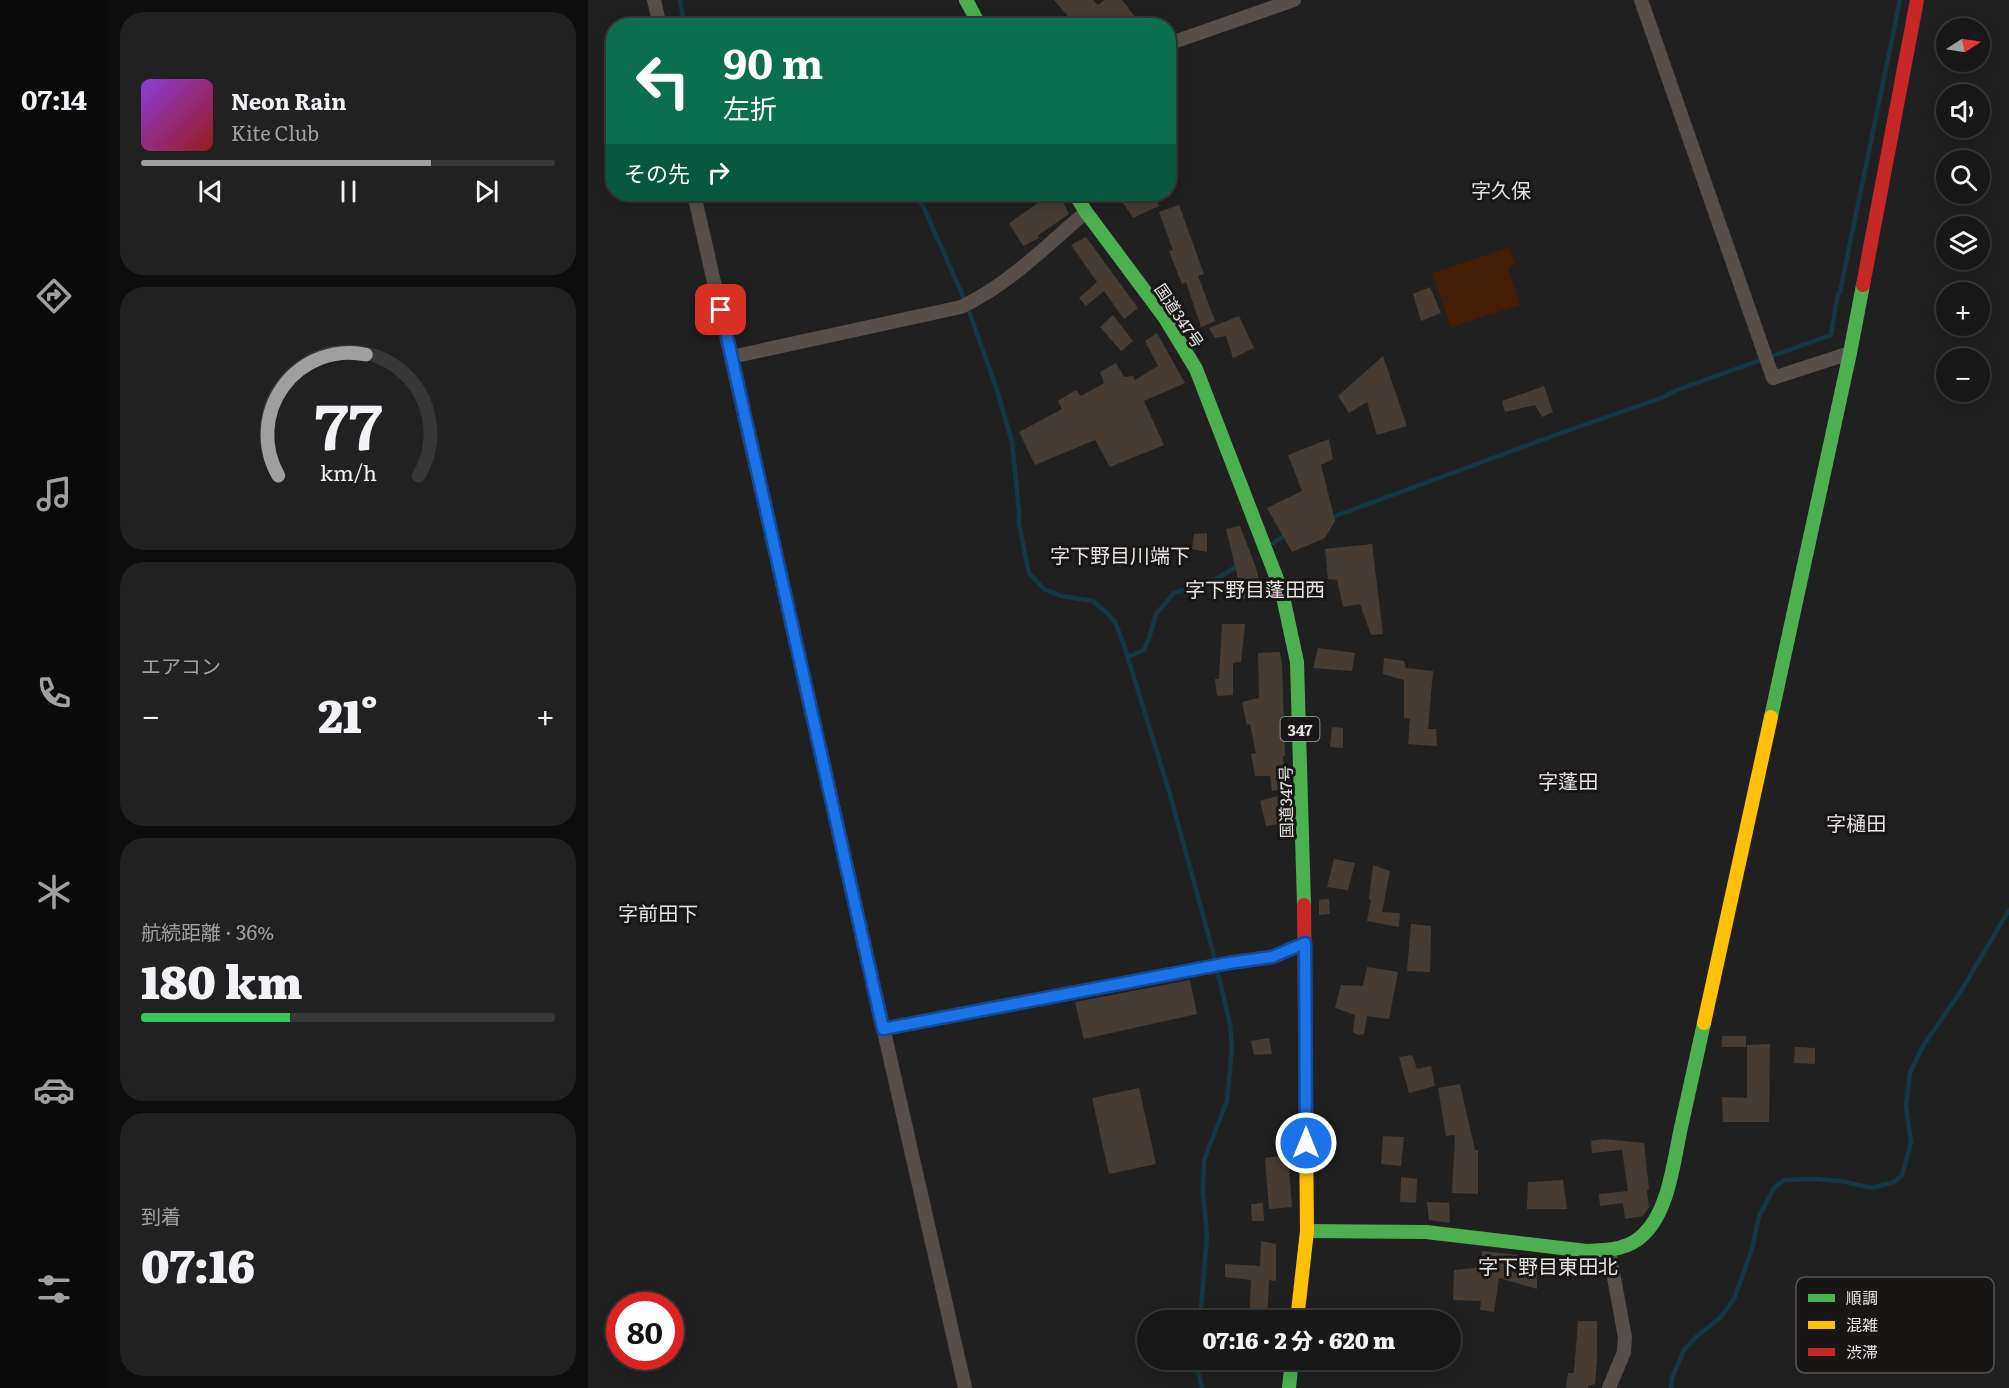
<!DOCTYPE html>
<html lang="ja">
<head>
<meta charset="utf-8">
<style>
	body { margin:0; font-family:Literata,"Noto Sans JP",serif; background:#222121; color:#f1f3f6; height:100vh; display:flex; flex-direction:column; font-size:22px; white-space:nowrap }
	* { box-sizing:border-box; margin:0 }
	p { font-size:20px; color:#9fa0a2 }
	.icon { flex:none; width:33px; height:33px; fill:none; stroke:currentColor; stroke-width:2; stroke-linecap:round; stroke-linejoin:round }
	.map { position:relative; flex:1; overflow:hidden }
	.sheet { display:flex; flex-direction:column; gap:12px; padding:12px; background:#0e0d0d; width:480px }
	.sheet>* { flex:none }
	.guide { position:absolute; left:18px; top:18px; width:570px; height:183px; border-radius:24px; box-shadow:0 3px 15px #0003,0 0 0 2px #373737; background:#0b6e4f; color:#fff; overflow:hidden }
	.needle { width:39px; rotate:78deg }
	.tools { position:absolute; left:1348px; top:18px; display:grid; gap:12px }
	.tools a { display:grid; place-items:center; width:54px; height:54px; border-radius:50%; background:#191818; box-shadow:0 3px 15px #0003,0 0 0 2px #373737; font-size:30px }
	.speed { position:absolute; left:18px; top:1292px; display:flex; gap:12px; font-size:30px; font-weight:700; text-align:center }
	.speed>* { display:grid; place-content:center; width:78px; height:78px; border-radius:50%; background:#191818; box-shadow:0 3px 15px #0003,0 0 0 2px #373737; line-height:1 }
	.speed .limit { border:9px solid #d22; background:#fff; color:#111 }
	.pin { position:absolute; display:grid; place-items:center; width:51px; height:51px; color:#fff; margin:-26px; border-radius:12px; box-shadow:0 3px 9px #0006 }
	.me { position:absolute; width:66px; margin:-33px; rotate:0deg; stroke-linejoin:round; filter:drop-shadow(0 0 4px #0008) }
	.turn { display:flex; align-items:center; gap:21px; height:126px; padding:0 18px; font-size:27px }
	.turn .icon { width:78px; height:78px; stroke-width:2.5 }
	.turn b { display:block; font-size:42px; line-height:51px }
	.then { display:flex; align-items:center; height:57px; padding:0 18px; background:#0003; gap:12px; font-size:22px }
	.big { font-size:45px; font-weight:800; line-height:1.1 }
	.sheet .widget { flex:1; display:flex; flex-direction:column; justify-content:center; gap:9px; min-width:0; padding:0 21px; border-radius:24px; background:#222121 }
	.sheet .dial { align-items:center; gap:0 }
	.dial svg { height:156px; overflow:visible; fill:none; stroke:#373737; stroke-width:7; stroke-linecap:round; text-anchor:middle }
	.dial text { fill:#f1f3f6; stroke:none }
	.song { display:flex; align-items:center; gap:18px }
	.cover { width:72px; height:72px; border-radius:9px; background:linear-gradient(135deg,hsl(270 70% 55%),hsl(0 70% 35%)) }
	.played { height:6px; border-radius:3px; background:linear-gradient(90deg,#a09f9f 70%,#373737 70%) }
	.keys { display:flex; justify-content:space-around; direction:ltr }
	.heat { display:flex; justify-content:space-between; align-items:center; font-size:33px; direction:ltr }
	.charge { height:9px; border-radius:4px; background:linear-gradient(90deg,#34c759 36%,#373737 0) }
	.trip { position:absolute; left:549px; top:1310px; width:324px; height:60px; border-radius:30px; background:#191818; box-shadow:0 3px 15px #0003,0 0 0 2px #373737; font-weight:800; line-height:60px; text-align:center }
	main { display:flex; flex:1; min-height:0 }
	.menu { display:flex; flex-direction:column; width:108px; justify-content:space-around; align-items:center; background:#0a0a0a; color:#9fa0a2 }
	.menu .icon { width:42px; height:42px }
	.menu .on { color:#a09f9f }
	.menu b { font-size:27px; color:#f1f3f6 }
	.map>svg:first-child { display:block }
	.green { fill:#441d05 }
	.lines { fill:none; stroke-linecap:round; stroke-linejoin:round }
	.stream { stroke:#153643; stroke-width:4.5 }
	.building { fill:#473c34 }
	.street { stroke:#574e49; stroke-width:14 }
	.fast { stroke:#4caf50; stroke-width:14 }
	.slow { stroke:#ffc107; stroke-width:14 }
	.jam { stroke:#c62828; stroke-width:14 }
	.route-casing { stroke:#114b97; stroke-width:15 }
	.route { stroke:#1a73e8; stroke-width:10 }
	.labels { text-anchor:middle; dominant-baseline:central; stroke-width:6; stroke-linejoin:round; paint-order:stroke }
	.shield { fill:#191715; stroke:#a8a6a5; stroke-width:1.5 }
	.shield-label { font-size:15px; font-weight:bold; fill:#e5e3e3 }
	.street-label { font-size:16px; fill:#e5e3e3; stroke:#191715 }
	.quarter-label { font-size:20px; fill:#e5e3e3; stroke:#191715 }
	.key { fill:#191715; stroke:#565453; stroke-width:1.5 }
	.key-label { font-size:16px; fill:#e5e3e3 }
</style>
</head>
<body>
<main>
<nav class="menu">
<b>07:14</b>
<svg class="icon on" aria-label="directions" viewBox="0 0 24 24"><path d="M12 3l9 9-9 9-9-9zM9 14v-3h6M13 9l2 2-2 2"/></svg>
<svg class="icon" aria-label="music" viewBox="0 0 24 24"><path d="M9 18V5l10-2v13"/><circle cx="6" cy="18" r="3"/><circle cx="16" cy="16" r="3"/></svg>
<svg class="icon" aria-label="phone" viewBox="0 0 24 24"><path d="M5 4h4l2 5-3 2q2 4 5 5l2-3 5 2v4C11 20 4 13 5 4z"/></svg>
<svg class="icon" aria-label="climate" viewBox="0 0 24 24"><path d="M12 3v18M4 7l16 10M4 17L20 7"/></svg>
<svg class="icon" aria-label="car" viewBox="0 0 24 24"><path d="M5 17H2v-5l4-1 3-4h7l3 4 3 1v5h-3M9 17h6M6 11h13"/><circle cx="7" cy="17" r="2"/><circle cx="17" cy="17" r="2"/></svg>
<svg class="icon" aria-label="filters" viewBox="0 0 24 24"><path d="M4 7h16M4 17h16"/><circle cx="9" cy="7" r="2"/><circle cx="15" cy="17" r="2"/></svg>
</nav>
<section class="sheet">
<div class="widget">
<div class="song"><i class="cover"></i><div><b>Neon Rain</b><p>Kite Club</p></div></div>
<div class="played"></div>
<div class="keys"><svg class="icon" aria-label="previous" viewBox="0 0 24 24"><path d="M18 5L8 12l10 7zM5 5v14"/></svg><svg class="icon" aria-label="pause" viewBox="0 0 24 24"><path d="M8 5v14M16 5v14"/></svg><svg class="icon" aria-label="next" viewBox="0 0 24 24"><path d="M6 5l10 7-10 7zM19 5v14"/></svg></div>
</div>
<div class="widget dial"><svg viewBox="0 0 100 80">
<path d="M14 69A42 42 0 1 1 86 69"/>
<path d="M14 69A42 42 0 0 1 59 7" stroke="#a09f9f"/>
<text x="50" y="56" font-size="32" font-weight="700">77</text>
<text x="50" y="72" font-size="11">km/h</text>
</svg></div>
<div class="widget"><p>エアコン</p>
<div class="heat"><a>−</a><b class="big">21°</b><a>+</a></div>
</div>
<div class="widget"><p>航続距離 · 36%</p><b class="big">180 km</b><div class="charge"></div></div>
<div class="widget"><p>到着</p><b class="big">07:16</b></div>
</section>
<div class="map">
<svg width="1421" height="1388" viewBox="0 0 1421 1388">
	<rect width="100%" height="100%" fill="#212020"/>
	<path class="green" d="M921,247L927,264L920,268L932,305L863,327L844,273Z"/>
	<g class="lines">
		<path class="stream" d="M92,0L96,23L99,26
			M326,194L336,208L378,303L408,387L424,442L431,511V524L441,573L456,589L473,596L505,601L519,613L527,622L535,642L581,791L624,948L642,1024L644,1047L639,1101L616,1160L615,1192L619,1236L612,1320
			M742,518L976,432L1076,397L1089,390L1243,335L1250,293L1252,292L1312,0
			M685,543L700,533
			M540,657L556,650L561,638L568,614L586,593L627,580L652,564
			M609,1359V1367L614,1388
			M1083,1388L1084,1378L1096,1350L1109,1336L1132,1318L1146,1299L1164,1249L1171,1216L1186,1188L1196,1180L1226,1179L1253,1181L1284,1188L1306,1182L1314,1175L1323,1143L1318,1106L1322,1073L1335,1046L1373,991L1421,910"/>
	</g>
	<path class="building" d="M466,0H505L510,5L517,0H534L554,26H488Z
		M449,194H471L481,214L449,236L451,238L435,246L421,223L453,201Z
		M529,194H564L571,206L545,218Z
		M591,205L616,274L610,276L627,321L613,327L598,282L594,284L581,251L585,250L571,212Z
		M498,237L550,308L536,319L516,291L498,306L491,298L509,282L483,245Z
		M842,287L853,313L833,321L825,294Z
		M525,315L545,341L533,351L512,327Z
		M651,316L666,348L645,358L638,336L627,338L621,328Z
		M569,333L597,383L556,401L576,445L522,467L507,440L447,465L431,432L474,409L470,401L488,390L493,396L516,383L512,372L528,363L536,377L545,376L547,380L570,366L557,341Z
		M795,356L819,426L789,435L779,402L761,413L750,396Z
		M956,386L965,412L954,417L947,405L917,412L914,401Z
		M741,439L745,459L733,465L747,521L737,538L704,552L679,508L714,491L700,455Z
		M652,526L667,565L675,595L655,599L638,529Z
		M619,533V552L604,549L606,534Z
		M784,544L795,634L783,635L772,604L755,607L749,580L740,579L737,549Z
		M634,624H657L653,662L645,663V695L629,696L627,679H631Z
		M730,648L767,653L764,671L725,668Z
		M692,652L694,664L697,756H695L698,789L684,791L682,776H667L663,754L668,753L662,724L659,725L654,702L671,698L670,653Z
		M796,658L816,661L818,668L845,671L840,729H848L849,746L820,744L822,719L816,718V680L795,674Z
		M744,727L755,728V748L742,747Z
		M689,796L696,823L678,826L672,801Z
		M746,859L767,863L760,890L739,887Z
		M785,865L802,871L794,912L812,913L811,927L779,921L783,900L781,899Z
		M741,899L742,914L731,915V900Z
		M823,924L843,926L842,972L819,971Z
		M779,967L810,972L801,1019L779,1016L776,1034L771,1035L765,1033L767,1015L747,1008L753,985L775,986Z
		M602,980L609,1014L496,1039L487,1002Z
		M1134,1036H1158V1047H1134Z
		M681,1038L684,1054L666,1055L663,1041Z
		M1182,1044L1181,1122H1135L1134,1097L1159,1098V1045Z
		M1207,1047L1227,1048V1064L1206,1063Z
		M824,1055L829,1069L843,1066L847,1086L821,1093L811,1057Z
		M872,1084L887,1150H890V1194L864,1193L867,1135L858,1136L850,1088Z
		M551,1088L568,1164L521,1174L504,1098Z
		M795,1136L816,1137L813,1166L793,1164Z
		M1016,1139L1056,1143L1061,1189L1059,1190L1061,1207L1055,1216L1037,1219L1035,1203L1012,1206L1011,1194L1040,1191L1034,1150L1004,1153L1003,1141Z
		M700,1155L704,1207L681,1209L677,1158Z
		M813,1177L829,1179L828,1203L812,1202Z
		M975,1180L979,1209H939L940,1182Z
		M839,1202L861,1203L862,1223L841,1220Z
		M675,1203L676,1221H664L663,1204Z
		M673,1241L688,1244V1281L681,1280L679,1320H661L663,1280L637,1277V1264L672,1266Z
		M894,1251L949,1257V1289L911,1278L906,1312L892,1310L893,1301L865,1300L866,1270L895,1267Z
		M990,1321H1009V1359L1007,1384L1000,1386V1388H978L980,1373H986Z"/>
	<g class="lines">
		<path class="street" d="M66,0L72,26
			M1053,0L1185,378L1262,353
			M580,44L706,0
			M106,194L377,1388
			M143,357L373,307C420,285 458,246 498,212
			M295,1029L641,963L684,957L717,943
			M1021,1251L1037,1337L1036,1352L1021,1388"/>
		<path class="fast" d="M378,0L392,26
			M487,194L498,212L577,318L608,369L694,592L709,662L716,905
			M1183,717L1262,353L1275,285
			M719,1231L838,1232L999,1251C1019,1250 1040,1250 1055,1235C1082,1210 1086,1157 1094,1123C1101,1090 1109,1056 1116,1023
			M701,1388L704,1359"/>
		<path class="slow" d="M1116,1023L1183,717
			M709,1320L719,1231L718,1124"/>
		<path class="jam" d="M1275,285L1329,0
			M716,905L718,1124"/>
	</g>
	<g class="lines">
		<g class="route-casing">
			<path id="route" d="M133,310L295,1029L641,963L684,957L717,943L718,1143"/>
		</g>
		<use href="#route" class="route"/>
	</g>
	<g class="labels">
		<rect class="shield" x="692.5" y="717" width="39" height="24" rx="4.5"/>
		<g class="shield-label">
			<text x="712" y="729">347</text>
		</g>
		<g class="street-label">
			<text transform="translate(592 315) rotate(56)">国道347号</text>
			<text transform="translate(697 802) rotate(-91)">国道347号</text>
		</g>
		<g class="quarter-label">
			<text x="913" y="189">字久保</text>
			<text x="532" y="554">字下野目川端下</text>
			<text x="667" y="588">字下野目蓬田西</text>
			<text x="980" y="780">字蓬田</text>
			<text x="1268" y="822">字樋田</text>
			<text x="70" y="912">字前田下</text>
			<text x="960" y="1265">字下野目東田北</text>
		</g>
	</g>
	<rect x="1208" y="1277" width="198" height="96" rx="9" class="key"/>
	<rect x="1220" y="1294" width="27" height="8" fill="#4caf50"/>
	<rect x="1220" y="1321" width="27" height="8" fill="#ffc107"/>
	<rect x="1220" y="1348" width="27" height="8" fill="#c62828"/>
	<g class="key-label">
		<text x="1258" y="1304">順調</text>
		<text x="1258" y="1331">混雑</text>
		<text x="1258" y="1358">渋滞</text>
	</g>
</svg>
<div class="tools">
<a><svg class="needle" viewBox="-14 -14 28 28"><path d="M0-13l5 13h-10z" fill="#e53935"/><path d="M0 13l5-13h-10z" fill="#9fa0a2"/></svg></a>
<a><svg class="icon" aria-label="sound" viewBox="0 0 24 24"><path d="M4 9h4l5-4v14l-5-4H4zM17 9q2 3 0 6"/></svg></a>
<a><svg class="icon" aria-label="search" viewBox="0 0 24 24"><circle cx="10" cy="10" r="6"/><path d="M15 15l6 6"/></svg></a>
<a><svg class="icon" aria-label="layers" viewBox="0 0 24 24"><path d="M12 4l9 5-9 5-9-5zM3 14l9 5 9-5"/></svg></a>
<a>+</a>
<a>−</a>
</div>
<div class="speed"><div class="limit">80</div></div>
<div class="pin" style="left:133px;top:310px;background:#d93025"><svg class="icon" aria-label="arrive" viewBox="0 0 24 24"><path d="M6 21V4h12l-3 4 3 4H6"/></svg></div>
<svg class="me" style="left:718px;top:1143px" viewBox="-20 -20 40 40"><circle r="17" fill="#1a73e8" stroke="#fff" stroke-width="3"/><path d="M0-11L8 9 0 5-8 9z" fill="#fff"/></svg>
<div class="trip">07:16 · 2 分 · 620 m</div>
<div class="guide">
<div class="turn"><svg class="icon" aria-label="left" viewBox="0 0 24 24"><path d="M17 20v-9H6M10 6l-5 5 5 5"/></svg><div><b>90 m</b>左折</div></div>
<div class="then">その先<svg class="icon" aria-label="right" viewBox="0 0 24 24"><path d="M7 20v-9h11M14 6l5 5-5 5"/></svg></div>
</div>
</div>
</main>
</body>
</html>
